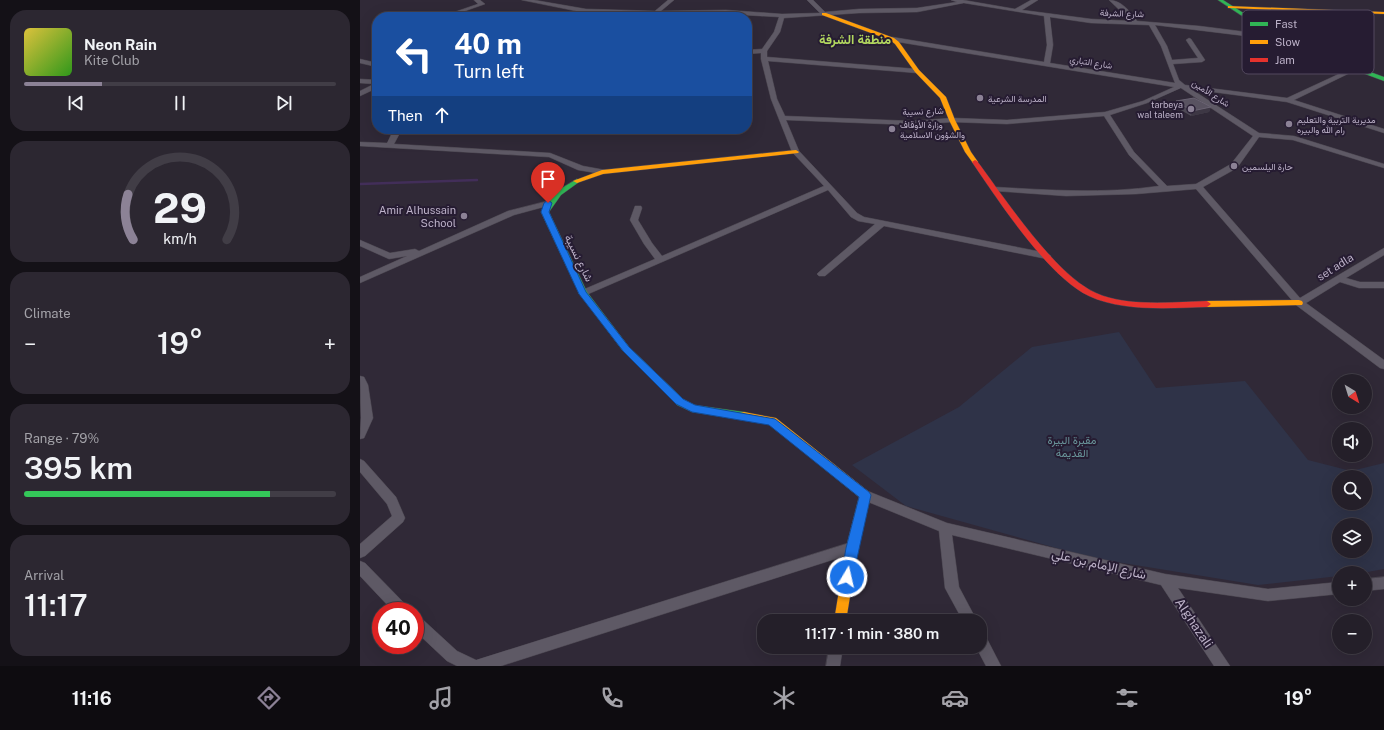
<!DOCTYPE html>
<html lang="en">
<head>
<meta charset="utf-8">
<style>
	body { margin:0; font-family:"Public Sans",Vazirmatn,sans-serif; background:#2c2731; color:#f1f3f6; height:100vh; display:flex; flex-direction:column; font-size:15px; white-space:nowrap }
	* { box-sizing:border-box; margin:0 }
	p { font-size:13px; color:#a3a2a8 }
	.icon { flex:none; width:22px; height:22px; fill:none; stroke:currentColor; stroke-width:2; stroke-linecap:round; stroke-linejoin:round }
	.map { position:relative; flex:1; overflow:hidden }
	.drawer { display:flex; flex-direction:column; gap:10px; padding:10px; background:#141117; width:360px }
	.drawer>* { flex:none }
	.banner { position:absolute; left:12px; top:12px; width:380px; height:122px; border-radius:16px; box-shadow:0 4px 16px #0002,0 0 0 1px #413d46; background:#1a4fa0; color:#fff; overflow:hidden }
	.needle { width:26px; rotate:142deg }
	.controls { position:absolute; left:972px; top:374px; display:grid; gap:8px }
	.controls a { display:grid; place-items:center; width:40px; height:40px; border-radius:50%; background:#241f29; box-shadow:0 4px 16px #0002,0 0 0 1px #413d46; font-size:20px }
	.speed { position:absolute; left:12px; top:602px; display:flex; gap:8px; font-size:20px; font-weight:700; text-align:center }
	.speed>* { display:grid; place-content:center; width:52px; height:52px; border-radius:50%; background:#241f29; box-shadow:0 4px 16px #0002,0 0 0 1px #413d46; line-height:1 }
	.speed .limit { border:6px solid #d22; background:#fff; color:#111 }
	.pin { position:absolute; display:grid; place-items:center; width:34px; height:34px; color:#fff; margin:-41px -17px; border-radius:50% 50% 50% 0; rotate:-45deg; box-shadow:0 0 4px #0007 }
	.pin .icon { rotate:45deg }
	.me { position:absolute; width:44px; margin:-22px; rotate:9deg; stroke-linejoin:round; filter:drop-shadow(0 0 3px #0008) }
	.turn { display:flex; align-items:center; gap:14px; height:84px; padding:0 16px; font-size:18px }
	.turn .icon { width:52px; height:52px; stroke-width:2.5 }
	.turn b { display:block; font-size:28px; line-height:34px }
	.then { display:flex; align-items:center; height:38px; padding:0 16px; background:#0003; gap:8px; font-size:15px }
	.big { font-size:30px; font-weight:600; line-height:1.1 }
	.drawer .widget { flex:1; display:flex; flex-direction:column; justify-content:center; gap:6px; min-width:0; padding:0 14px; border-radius:16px; background:#2c2731 }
	.drawer .dial { align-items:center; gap:0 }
	.dial svg { height:104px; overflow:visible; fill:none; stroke:#413d46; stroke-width:7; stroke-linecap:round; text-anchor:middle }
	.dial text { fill:#f1f3f6; stroke:none }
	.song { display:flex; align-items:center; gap:12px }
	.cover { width:48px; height:48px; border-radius:6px; background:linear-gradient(135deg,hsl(50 70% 55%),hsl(110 70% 35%)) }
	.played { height:4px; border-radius:2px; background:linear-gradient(90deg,#8c8296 25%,#413d46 25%) }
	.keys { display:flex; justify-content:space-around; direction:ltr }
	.heat { display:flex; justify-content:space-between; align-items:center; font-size:22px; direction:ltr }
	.charge { height:6px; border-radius:3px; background:linear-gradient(90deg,#34c759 79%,#413d46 0) }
	.trip { position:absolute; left:397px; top:614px; width:230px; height:40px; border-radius:16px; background:#241f29; box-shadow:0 4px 16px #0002,0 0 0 1px #413d46; font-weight:600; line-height:40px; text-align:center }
	.dock { display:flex; height:64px; justify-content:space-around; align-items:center; background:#0e0c10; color:#a3a2a8 }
	.dock .icon { width:28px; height:28px }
	.dock .selected { color:#8c8296 }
	.dock b { font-size:18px; color:#f1f3f6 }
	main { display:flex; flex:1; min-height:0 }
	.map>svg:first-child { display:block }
	.green { fill:#2f3348; fill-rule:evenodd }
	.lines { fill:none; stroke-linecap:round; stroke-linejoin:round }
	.stream { stroke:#422e59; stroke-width:2.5 }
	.street-casing { stroke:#49444e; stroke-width:1 }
	.fast-casing { stroke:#4a4451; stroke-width:1 }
	.slow-casing { stroke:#4a4451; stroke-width:1 }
	.jam-casing { stroke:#4a4451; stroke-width:1 }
	.street { fill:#5e5965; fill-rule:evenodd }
	.fast { fill:#30b455; fill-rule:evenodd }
	.slow { fill:#ff9f0a; fill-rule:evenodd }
	.jam { fill:#e5322d; fill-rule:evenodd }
	.wall { fill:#4d4855 }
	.shaded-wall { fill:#3d3744 }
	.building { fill:#595361; stroke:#696272 }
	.route { fill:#1a73e8; stroke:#114b97 }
	.poi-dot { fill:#8c8296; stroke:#261c32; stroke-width:1.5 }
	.labels { text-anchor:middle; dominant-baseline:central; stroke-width:4; stroke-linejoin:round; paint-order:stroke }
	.far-street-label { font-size:9px; fill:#bdb2c9; stroke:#261c32 }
	.far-poi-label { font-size:9px; fill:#bdb2c9; stroke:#261c32; text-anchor:start }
	.poi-label { font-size:11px; fill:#bdb2c9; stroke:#261c32; text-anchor:end }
	.street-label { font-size:11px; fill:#bdb2c9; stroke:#261c32 }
	.park-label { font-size:11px; fill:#69959a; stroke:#261c32 }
	.far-district-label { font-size:13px; font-weight:bold; fill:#b2d75f; stroke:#261c32 }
	.near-street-label { font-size:13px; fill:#bdb2c9; stroke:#261c32 }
	.key { fill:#261c32; stroke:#53495f; stroke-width:1 }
	.key-label { font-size:11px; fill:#bdb2c9 }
</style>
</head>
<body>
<main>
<section class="drawer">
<div class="widget">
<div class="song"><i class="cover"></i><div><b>Neon Rain</b><p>Kite Club</p></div></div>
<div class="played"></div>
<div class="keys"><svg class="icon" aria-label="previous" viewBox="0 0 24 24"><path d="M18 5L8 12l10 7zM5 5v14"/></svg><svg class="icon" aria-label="pause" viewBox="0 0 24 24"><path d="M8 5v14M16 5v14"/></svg><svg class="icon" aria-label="next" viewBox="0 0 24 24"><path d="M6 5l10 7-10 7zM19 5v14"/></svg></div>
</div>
<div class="widget dial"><svg viewBox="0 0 100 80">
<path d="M14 69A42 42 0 1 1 86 69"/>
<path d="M14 69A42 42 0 0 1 10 34" stroke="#8c8296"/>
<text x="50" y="56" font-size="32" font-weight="700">29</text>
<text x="50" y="72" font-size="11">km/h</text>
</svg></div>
<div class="widget"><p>Climate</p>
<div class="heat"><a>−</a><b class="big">19°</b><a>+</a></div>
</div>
<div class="widget"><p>Range · 79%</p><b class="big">395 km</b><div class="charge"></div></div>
<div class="widget"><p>Arrival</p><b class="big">11:17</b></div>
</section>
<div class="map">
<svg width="1024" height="666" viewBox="0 0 1024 666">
	<rect width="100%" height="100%" fill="#302937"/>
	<path class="green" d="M759,332L796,388L885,381L948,460L991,471L1024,463V569L1002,573H979V576L898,585L732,558L546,506L492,465L599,407L672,347ZM979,477H1005V503H979ZM979,525H1005V551H979Z"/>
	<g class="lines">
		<path class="stream" d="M0,184L117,180"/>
		<g class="street-casing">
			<path id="street" d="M114,0H120L125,4L88,17H80L118,4Z
				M162,0H174L226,9L295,11L308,0H314L301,11L366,10L422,14L460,13L447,0H453L465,12L499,9L557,8L597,2L591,0H603L655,9L671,0H678L662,10L731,19L771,21L749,0C761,0 771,12 777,21L839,26L919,36L922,38L919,40L795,25L807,46L812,60L838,58L826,40L829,38L831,39L845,60L842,62L813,64L819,80L825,85L927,98L994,67H998V69L934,100L1024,129V133L927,102L831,89L899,133L934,136L1024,164V168L933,140L899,137L877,168L843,187L940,298L1024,248V255L986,278L1000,282H1024V288H999L980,282L946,303L1024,360V369L1020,368L936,305L836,189L776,194L706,196L635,191L631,189L635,187C690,190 744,194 799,186L769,155L744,116L647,124L592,122L552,125L426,120L439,151L497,213L504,217L687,253L691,256L690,258L687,259L524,226L465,276H459L457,274L459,272L515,224L498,221L491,217L468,190L226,295H220L218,293L220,291L295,259L284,244L270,220L275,206H281L282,208L278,220L292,243L302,256L464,186L432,152L411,99L401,59V53L387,54V50L402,49L414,32L419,17L366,14L296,15L226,13ZM604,3L684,16L687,45L684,62L532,37L529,39L532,41L814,87L783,101L745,112L647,120L592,118L552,121L425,116L417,99L408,61L557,73L560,71L557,69L407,57V51L420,32L424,18L499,13L557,12ZM690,17L731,23L789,25L801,46L815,83L690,63L693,45ZM821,88L893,136L871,164L836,184L807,186L774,152L750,115L787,103Z
				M0,59L17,63V67L0,63Z
				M0,79L17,80V88L0,96V91L14,84L0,83Z
				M34,129H42L34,144L190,153L223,166L245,170L246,172L242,174L218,170L189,157L0,146V142L27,143Z
				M188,201L192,203L191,205L154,215L0,283V277L47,256L29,259L0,246V240L30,253L55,249L59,251L148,211Z
				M0,376L4,377L8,385L13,418L4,438L0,439L1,418Z
				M0,459L4,461L36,497L45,518L43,522L5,556L0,558V544L32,516L27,504L0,472Z
				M505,490L587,523L805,574L908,589L979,582V594L908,601L818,588L870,666H854L801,585L592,535L599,587L617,621H603L585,588L579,531L501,499L499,495L501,491Z
				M492,542L497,544L499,548L497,552L141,666H97L87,661L55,631V615L60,617L97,651L116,660Z
				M0,561L5,563L47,606L49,611H33L0,576Z
				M1024,577V589L1005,591V579Z
				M620,633L625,635L641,666H626L616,647H620Z
				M469,647H483L480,666H466Z"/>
		</g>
		<g class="fast-casing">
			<path id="fast" d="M858,0H863L921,37L950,50L1024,77V81L946,52L917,39Z
				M217,179L221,181L219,182L201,195L189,212L227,292L269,347L323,399L334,405L384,412L388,413L389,416L388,419L384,420L332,412L317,405L263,351L219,293L181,212L195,192Z"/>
		</g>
		<g class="slow-casing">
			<path id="slow" d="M868,6L1024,12V14L870,8H868Z
				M462,13H466L534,38L539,42L559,70L586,97L595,120L611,152L618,162L617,163H613L605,152L589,120L580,98L555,72L535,44L530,40L462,15Z
				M436,150L439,152L438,153L243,174L217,183L213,181L242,170Z
				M939,300L942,301L943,303L942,305L847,307L843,304L847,301Z
				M384,412L416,418L509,492L511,495L498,548L486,621H474L486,548L499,497L409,424L380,419L379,416L380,413Z"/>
		</g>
		<g class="jam-casing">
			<path id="jam" d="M615,160L617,161C644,197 695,275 736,293C767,307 813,302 847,301L851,304L847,307C811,308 763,312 729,296C688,277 638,200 612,162Z"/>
		</g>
		<use href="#street" class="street"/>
		<use href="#fast" class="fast"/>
		<use href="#slow" class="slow"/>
		<use href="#jam" class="jam"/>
	</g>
	<path class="wall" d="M816,101L851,107L849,112L831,116L814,106Z"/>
	<path class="shaded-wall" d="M851,107L849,112L831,116L832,111Z"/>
	<path class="building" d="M834,98L851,107L832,111L816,101Z"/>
	<path class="route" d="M188,200L192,203L189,212L226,292L269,347L323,399L335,405L415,419L509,492L511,495L492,581L487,583L483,581L481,577L486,548L499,497L409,425L332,412L316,404L263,351L219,294L181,212L184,203Z"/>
	<g class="poi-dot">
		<circle cx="620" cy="98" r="4"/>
		<circle cx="831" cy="109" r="4"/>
		<circle cx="929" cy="124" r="4"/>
		<circle cx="532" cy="129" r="4"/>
		<circle cx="874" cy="166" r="4"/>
		<circle cx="104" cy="216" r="4"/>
	</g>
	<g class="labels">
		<g class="far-street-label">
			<text transform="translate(762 13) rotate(2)">شارع الشرفة</text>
			<text transform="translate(731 62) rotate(9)">شارع التباري</text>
			<text transform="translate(851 93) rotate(33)">شارع الأمين</text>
			<text transform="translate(563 111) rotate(-2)">شارع نسيبة</text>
		</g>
		<g class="far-poi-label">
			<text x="628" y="98">المدرسة الشرعية</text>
			<text x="823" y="104" text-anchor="end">tarbeya<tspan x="823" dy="10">wal taleem</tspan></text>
			<text x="937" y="119">مديرية التربية والتعليم<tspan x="937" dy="10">رام الله والبيره</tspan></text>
			<text x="540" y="124">وزارة الأوقاف<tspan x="540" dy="10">والشؤون الاسلامية</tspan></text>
			<text x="882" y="166">حارة اليلسمين</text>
		</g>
		<g class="poi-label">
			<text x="96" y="210">Amir Alhussain<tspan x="96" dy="13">School</tspan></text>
		</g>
		<g class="street-label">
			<text transform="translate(219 258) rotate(64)">شارع نسيبة</text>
			<text transform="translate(975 267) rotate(-32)">set adla</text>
		</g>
		<g class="park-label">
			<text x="712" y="440">مقبرة البيرة<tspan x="712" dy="13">القديمة</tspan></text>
		</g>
		<g class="far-district-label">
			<text x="495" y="39">منطقة الشرفة</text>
		</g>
		<g class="near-street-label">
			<text transform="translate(739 564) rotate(13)">شارع الإمام بن علي</text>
			<text transform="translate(834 623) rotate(56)">Alghazali</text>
		</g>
	</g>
	<rect x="882" y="10" width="132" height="64" rx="6" class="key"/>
	<rect x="890" y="22" width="18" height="4" fill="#30b455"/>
	<rect x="890" y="40" width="18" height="4" fill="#ff9f0a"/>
	<rect x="890" y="58" width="18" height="4" fill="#e5322d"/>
	<g class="key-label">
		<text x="915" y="28">Fast</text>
		<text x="915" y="46">Slow</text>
		<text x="915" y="64">Jam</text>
	</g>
</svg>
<div class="controls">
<a><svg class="needle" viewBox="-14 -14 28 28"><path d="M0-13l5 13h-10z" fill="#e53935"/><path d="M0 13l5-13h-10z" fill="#a3a2a8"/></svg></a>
<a><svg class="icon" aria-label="sound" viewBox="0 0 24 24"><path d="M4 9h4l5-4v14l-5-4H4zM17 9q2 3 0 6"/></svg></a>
<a><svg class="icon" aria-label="search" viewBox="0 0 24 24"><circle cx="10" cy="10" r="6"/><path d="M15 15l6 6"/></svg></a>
<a><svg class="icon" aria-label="layers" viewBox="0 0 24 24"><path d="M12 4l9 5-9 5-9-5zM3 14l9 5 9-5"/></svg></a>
<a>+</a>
<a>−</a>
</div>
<div class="speed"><div class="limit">40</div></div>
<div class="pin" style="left:188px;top:203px;background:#d93025"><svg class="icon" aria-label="arrive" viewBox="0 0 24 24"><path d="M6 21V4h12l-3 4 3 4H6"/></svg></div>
<svg class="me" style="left:487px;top:577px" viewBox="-20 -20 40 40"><circle r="17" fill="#1a73e8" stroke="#fff" stroke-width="3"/><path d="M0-11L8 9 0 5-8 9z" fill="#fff"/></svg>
<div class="trip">11:17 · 1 min · 380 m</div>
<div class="banner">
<div class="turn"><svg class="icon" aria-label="left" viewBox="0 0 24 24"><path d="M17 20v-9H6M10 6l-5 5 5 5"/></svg><div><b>40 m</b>Turn left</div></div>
<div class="then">Then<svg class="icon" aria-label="ahead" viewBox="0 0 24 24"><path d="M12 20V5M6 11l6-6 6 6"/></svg></div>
</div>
</div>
</main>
<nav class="dock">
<b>11:16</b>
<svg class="icon selected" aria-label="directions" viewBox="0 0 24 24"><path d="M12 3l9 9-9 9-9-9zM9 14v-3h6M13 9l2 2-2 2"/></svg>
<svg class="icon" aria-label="music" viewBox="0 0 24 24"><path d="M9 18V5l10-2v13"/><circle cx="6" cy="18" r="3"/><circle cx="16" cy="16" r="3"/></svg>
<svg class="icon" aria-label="phone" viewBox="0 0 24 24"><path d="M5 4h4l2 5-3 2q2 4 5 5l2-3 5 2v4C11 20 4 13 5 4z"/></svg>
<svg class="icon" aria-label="climate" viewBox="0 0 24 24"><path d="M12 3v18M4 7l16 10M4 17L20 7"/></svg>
<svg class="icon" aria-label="car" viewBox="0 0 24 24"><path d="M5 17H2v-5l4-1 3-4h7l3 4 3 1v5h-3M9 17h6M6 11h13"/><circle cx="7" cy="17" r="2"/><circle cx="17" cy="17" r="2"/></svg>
<svg class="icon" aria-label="filters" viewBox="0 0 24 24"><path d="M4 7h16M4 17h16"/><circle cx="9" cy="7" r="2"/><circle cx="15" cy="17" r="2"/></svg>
<b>19°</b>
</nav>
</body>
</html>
